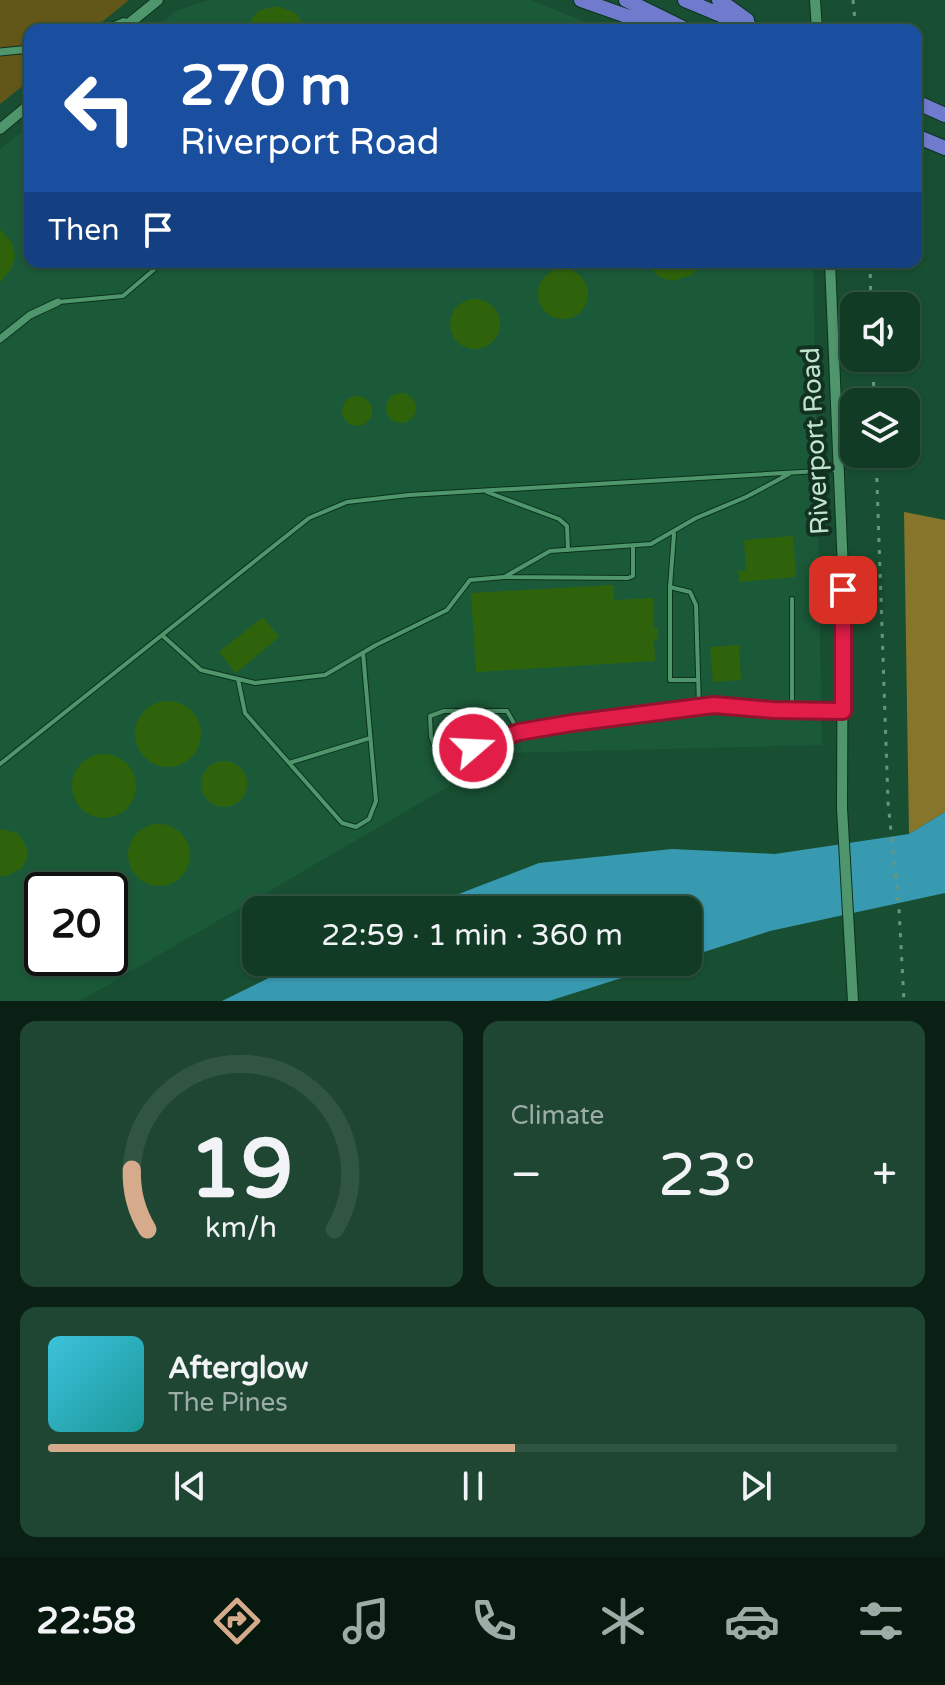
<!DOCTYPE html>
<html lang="en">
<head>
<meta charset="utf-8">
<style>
	body { margin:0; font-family:"Varela Round",sans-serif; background:#1f4632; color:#f1f3f6; height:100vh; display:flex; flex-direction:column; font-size:30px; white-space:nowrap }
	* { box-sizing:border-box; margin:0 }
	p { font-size:26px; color:#9cada7 }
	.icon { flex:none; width:44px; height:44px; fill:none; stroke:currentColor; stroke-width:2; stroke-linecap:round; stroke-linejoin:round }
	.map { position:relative; height:1001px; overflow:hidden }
	.drawer { display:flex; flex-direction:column; gap:20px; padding:20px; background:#0a2015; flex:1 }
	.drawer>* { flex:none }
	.banner { position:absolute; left:24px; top:24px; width:898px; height:244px; border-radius:16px; box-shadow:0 2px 6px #0004,0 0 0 2px #315543; background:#1a4fa0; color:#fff; overflow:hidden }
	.buttons { position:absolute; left:840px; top:292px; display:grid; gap:16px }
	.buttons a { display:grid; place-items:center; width:80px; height:80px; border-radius:16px; background:#123b26; box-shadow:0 2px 6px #0004,0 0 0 2px #315543; font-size:40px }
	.speed { position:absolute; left:24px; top:872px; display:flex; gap:16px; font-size:40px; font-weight:700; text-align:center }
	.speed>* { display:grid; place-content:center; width:104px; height:104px; border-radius:50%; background:#123b26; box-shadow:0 2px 6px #0004,0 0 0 2px #315543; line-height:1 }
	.speed .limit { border:4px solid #111; border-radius:12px; background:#fff; color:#111 }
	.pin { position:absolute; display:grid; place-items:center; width:68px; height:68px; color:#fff; margin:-34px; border-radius:16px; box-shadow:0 4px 12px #0006 }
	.me { position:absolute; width:88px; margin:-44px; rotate:71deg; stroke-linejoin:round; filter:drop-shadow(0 0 6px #0008) }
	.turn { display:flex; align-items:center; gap:28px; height:168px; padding:0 24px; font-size:36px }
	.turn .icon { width:104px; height:104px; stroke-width:2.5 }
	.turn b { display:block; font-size:56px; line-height:68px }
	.then { display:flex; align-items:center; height:76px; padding:0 24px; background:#0003; gap:16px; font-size:30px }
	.big { font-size:60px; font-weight:600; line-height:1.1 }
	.drawer .tile { flex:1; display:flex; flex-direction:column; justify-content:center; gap:12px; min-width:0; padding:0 28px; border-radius:16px; background:#1f4632 }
	.drawer .dial { align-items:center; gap:0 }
	.dial svg { height:208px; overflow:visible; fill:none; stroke:#315543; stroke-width:7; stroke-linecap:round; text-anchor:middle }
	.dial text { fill:#f1f3f6; stroke:none }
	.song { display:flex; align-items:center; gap:24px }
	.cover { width:96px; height:96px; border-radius:12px; background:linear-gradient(135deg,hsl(190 70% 55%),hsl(180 70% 35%)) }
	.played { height:8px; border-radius:4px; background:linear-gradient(90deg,#d6ab8b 55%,#315543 55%) }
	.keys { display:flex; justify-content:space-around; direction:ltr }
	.heat { display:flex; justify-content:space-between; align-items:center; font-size:44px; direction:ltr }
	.drawer .tiles { flex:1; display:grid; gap:20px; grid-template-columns:1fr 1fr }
	.tile:last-child { grid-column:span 2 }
	.trip { position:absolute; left:242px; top:896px; width:460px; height:80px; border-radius:16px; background:#123b26; box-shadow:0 2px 6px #0004,0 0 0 2px #315543; font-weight:600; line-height:80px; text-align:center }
	.menu { display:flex; height:128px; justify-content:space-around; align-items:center; background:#07180f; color:#9cada7 }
	.menu .icon { width:56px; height:56px }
	.menu .active { color:#d6ab8b }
	.menu b { font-size:36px; color:#f1f3f6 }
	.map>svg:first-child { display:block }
	.built { fill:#1b5a39; fill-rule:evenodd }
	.green { fill:#635619 }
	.forest { fill:#86752b }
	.water { fill:#389ab1 }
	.building { fill:#2f630b }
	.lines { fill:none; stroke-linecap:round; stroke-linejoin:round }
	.service-casing { stroke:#0b321e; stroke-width:6 }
	.minor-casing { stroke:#0b321e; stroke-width:9 }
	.secondary-casing { stroke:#0b321e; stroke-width:12 }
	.motorway-casing { stroke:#0b321e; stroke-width:16 }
	.service { stroke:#4f966c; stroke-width:4 }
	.minor { stroke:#4f966c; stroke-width:7 }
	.secondary { stroke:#4f966c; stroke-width:10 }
	.motorway { stroke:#707bcd; stroke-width:14 }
	.rail { stroke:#68967c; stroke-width:3; stroke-dasharray:4 8; stroke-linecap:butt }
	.route-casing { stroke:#92132f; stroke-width:20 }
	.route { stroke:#e11d48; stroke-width:14 }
	.labels { text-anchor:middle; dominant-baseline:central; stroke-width:8; stroke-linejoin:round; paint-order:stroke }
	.street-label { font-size:26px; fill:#c1e4cd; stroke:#133120 }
</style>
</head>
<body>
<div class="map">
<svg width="945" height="1001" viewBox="0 0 945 1001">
	<rect width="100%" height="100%" fill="#184f32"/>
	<path class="built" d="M208,0H531L604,30H152L176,11Z
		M30,126V262H813L822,745L506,753L80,1001H0V149ZM42,890H110V958H42Z"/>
	<path class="green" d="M0,0H129L92,30H30V80L0,104Z"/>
	<path class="forest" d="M904,512L945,520V812L909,834Z"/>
	<path class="water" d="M945,812V893L770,931L688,957V910H417L539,863L672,849L775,854L909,834Z
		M301,962H672L549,1001H222Z"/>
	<path class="building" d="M277,6L296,13L306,30H244L258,11Z
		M0,229L12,243L15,256L12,268L0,282Z
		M645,262H702L692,275L672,281L659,277Z
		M538 294a25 25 0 1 1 50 0a25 25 0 1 1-50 0Z
		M450 324a25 25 0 1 1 50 0a25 25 0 1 1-50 0Z
		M386 408a15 15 0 1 1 30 0a15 15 0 1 1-30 0Z
		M342 411a15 15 0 1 1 30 0a15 15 0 1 1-30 0Z
		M793,536L796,577L739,582L738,571L746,570L744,540Z
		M614,585V600L653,598L654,628H658V639L654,640L655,661L476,672L471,593Z
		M263,617L279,637L236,673L219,652Z
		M739,645L741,680L713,682L710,647Z
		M135 734a33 33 0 1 1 66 0a33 33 0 1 1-66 0Z
		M72 786a32 32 0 1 1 64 0a32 32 0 1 1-64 0Z
		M201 784a23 23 0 1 1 46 0a23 23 0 1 1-46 0Z
		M128 855a31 31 0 1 1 62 0a31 31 0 1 1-62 0Z
		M0,829L18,833L27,848V859L21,869L6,876H0Z"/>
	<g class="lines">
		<g class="service-casing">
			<path id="service" d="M58,302L123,296L163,262
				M487,492L559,519L567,526L568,550
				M674,534L670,587V680H698
				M506,576L550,551L651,544L696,518L746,497L789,474
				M670,587L690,592L696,605L699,707
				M792,599V711
				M163,636L201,670L255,683L325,675L376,645L447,610L470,580L504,577L628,578L633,576V545
				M238,679L245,713L342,823L356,827L369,819L376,801L363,653
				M519,732L507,711H444L430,716L431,737L436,750L473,748L519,732L572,723L714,705L773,710L840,711
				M289,763L370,738
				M0,764L309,518L347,502L409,495L836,470"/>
		</g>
		<g class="minor-casing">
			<path id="minor" d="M0,52L30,49
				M0,339L30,315L58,302"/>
		</g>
		<g class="secondary-casing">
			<path id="secondary" d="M815,0L817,30
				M107,30L124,23
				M121,30L158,0
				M0,129L30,104
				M830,262L843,570L842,808L853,1001"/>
		</g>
		<g class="motorway-casing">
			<path id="motorway" d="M581,0L666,30
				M626,0L687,30
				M685,0L757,30
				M719,0L747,20
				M916,102L945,115
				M916,136L945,148"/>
		</g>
		<use href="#service" class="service"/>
		<use href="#minor" class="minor"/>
		<use href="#secondary" class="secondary"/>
		<use href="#motorway" class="motorway"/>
		<path class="rail" d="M853,0L856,30
			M870,262L871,306
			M873,358L874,402
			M876,454L888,802L899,909L904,1001"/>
	</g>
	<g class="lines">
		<g class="route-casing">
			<path id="route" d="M473,748L519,732L572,723L714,705L773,710L843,711V590"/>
		</g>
		<use href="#route" class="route"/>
	</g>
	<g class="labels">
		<g class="street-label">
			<text transform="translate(815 441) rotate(-93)">Riverport Road</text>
		</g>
	</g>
</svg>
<div class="buttons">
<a><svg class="icon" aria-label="sound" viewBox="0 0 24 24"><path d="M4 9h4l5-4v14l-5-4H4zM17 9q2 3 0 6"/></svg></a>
<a><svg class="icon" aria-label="layers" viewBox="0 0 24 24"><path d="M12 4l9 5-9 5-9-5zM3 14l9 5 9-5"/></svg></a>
</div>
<div class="speed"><div class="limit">20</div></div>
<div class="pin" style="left:843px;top:590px;background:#d93025"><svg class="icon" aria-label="arrive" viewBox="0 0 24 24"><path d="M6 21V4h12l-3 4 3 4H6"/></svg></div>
<svg class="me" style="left:473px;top:748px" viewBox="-20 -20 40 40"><circle r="17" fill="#e11d48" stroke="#fff" stroke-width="3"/><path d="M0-11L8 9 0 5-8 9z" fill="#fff"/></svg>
<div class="trip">22:59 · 1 min · 360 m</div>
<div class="banner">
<div class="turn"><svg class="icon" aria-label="left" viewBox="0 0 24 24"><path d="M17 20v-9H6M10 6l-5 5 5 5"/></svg><div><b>270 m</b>Riverport Road</div></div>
<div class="then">Then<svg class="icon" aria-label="arrive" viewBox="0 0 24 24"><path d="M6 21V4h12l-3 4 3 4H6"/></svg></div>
</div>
</div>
<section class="drawer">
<div class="tiles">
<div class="tile dial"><svg viewBox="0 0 100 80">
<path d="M14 69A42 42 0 1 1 86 69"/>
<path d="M14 69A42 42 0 0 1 8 46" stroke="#d6ab8b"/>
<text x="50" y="56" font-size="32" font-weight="700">19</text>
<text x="50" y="72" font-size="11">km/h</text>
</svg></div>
<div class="tile"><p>Climate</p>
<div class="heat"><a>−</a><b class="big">23°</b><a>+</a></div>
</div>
<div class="tile">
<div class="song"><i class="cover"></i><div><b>Afterglow</b><p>The Pines</p></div></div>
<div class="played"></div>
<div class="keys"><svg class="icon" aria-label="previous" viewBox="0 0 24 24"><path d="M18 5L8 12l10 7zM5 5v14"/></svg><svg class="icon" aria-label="pause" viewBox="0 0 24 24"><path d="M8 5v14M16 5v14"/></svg><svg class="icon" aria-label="next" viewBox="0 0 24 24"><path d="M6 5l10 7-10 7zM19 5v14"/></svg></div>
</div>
</div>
</section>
<nav class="menu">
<b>22:58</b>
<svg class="icon active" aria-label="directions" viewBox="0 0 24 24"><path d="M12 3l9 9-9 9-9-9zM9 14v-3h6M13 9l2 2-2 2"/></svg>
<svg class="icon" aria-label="music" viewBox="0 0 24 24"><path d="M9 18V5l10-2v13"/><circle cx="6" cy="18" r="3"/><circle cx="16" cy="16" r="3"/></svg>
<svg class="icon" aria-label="phone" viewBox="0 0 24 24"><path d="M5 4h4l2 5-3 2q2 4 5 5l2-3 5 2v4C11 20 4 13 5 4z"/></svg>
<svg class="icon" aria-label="climate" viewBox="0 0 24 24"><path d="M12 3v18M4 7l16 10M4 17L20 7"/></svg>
<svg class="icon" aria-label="car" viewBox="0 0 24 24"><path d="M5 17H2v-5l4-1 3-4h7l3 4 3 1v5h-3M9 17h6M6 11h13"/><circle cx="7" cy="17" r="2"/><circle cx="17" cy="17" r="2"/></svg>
<svg class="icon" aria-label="filters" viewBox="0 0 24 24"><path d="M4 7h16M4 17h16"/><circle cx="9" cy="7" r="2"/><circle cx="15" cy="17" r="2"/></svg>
</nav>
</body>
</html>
